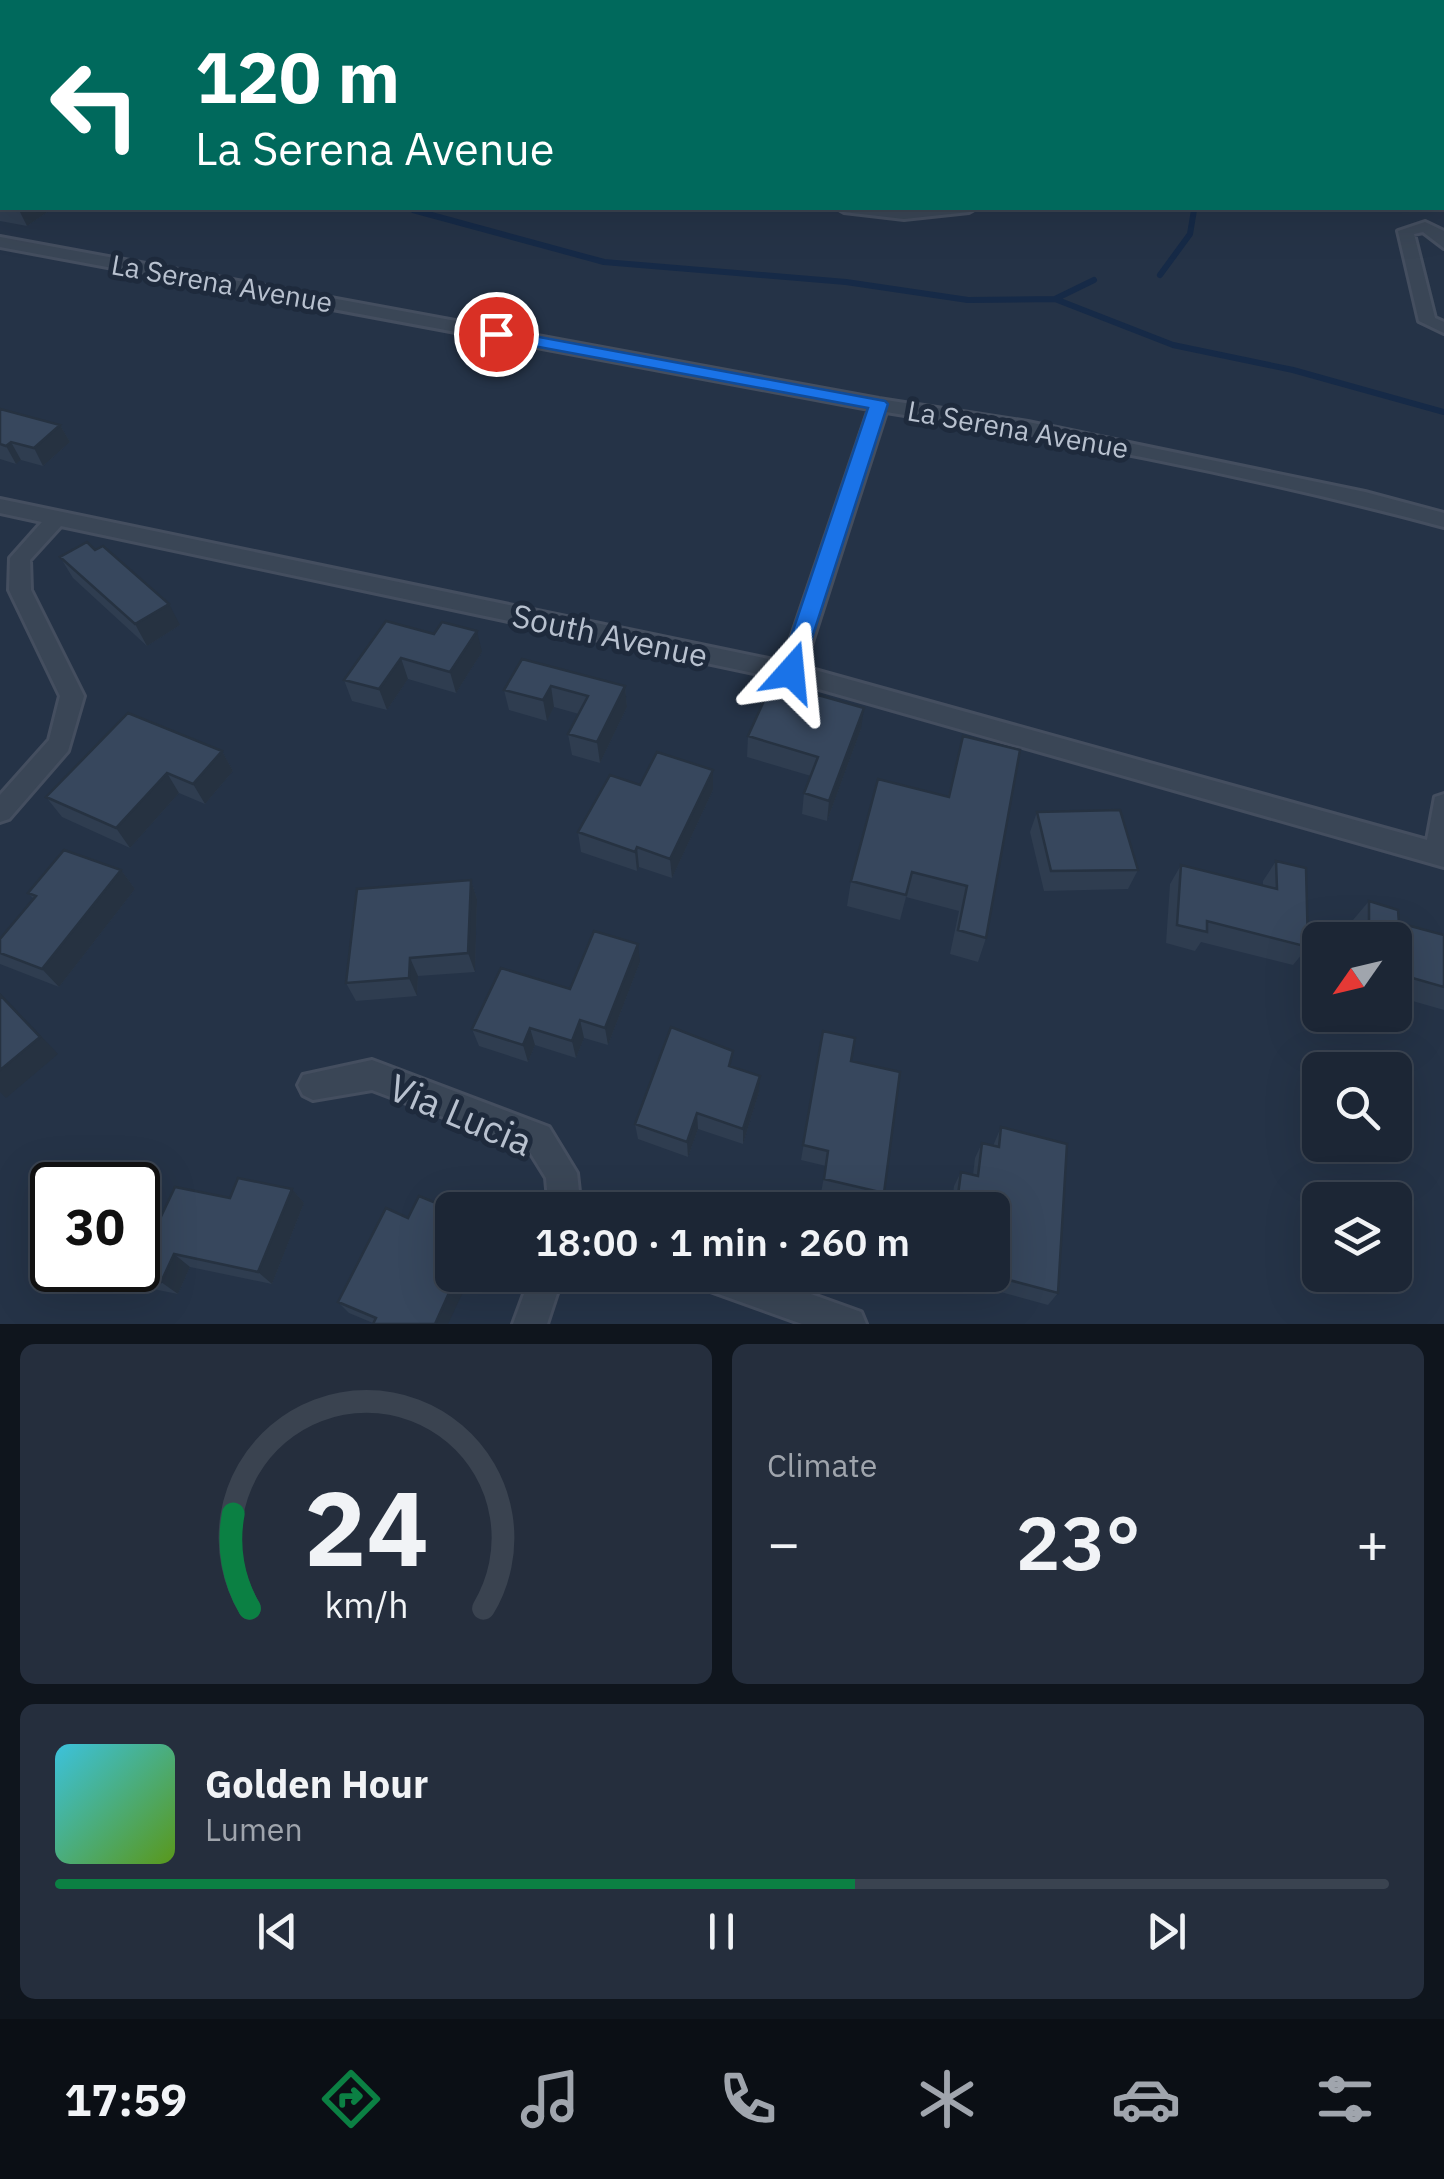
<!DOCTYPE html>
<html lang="en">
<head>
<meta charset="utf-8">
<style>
	body { margin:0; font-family:"IBM Plex Sans",sans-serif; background:#252e3d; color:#f1f3f6; height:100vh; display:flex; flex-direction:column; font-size:38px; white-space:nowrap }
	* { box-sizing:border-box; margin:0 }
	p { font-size:32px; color:#a0a5ad }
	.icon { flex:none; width:55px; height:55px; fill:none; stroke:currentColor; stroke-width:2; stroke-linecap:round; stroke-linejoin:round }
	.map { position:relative; height:1324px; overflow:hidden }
	.panel { display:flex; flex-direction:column; gap:20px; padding:20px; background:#0f151d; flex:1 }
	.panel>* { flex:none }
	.guide { position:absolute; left:0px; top:0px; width:1445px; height:210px; box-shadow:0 10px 40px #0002,0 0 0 2px #3a4350; background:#00695c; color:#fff; overflow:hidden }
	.needle { width:65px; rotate:236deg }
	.tools { position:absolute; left:1302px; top:922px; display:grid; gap:20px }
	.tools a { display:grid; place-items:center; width:110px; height:110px; border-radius:15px; background:#1c2635; box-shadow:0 10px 40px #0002,0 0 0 2px #3a4350; font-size:50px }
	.speed { position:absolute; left:30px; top:1162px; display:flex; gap:20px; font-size:50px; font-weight:700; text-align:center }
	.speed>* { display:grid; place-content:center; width:130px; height:130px; border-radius:50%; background:#1c2635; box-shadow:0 10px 40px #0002,0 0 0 2px #3a4350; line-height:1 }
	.speed .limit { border:5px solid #111; border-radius:15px; background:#fff; color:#111 }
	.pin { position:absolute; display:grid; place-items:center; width:85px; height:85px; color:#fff; margin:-42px; border:5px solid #fff; border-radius:50%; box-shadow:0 2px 10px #0007 }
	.me { position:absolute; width:110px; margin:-55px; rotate:18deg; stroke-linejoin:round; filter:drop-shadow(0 0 8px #0008) }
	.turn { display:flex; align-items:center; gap:35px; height:210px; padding:0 30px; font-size:45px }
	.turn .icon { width:130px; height:130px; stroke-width:2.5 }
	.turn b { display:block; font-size:70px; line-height:85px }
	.big { font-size:75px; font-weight:600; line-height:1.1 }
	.panel .widget { flex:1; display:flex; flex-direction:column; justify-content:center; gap:15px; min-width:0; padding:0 35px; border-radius:15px; background:#252e3d }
	.panel .dial { align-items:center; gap:0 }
	.dial svg { height:260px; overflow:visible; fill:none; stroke:#3a4350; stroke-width:7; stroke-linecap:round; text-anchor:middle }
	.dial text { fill:#f1f3f6; stroke:none }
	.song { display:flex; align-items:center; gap:30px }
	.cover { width:120px; height:120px; border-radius:15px; background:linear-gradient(135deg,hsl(190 70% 55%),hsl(90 70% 35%)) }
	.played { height:10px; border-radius:5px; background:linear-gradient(90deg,#0b8043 60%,#3a4350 60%) }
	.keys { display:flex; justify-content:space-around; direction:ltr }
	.heat { display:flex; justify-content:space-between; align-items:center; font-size:55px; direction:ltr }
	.panel .tiles { flex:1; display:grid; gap:20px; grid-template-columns:1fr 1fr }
	.widget:last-child { grid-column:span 2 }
	.trip { position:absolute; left:435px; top:1192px; width:575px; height:100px; border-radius:15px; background:#1c2635; box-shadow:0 10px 40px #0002,0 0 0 2px #3a4350; font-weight:600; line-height:100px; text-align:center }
	.tabs { display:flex; height:160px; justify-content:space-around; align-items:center; background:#0b0f15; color:#a0a5ad }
	.tabs .icon { width:70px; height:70px }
	.tabs .on { color:#0b8043 }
	.tabs b { font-size:45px; color:#f1f3f6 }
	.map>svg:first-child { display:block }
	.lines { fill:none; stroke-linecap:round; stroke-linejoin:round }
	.stream-far1 { stroke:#162a47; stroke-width:4 }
	.stream { stroke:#162a47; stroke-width:6 }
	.minor-casing { stroke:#444e5f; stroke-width:6 }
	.secondary-casing { stroke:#444e5f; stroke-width:38 }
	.minor { fill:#3a4656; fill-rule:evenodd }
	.secondary { stroke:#485469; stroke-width:32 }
	.wall { fill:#2f3d50 }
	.shaded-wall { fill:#263241 }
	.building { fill:#37475d; stroke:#263241; stroke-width:2.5 }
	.route { fill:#1a73e8; stroke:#114b97; stroke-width:2.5 }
	.labels { text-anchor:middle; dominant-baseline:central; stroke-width:10; stroke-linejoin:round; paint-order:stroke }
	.far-street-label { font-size:28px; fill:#b8c1cf; stroke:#1e2a3c }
	.street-label { font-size:32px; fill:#b8c1cf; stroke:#1e2a3c }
	.near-street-label { font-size:38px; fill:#b8c1cf; stroke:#1e2a3c }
</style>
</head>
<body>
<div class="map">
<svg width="1444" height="1324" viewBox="0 0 1444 1324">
	<rect width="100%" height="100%" fill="#253347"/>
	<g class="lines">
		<path class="stream-far1" d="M406,208L423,213
			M1193,213L1194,208"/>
		<path class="stream" d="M413,210L604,262L846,282L968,300L1055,299L1173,345L1293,370L1444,412
			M1160,275L1190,234L1194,210
			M1055,299L1094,280"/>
		<g class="minor-casing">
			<path id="minor" d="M944,0H956V2H945Z
				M1138,0H1173L1175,2H1140Z
				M1370,0H1382L1384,2H1372Z
				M0,13L2,14V20L0,21Z
				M1442,25H1444V33H1442Z
				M837,208H976L969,212L904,219L844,212Z
				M1425,222L1444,231V248L1423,232L1414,234L1435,318L1444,322V333L1419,321L1398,231Z
				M0,237L879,399L1028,422L1365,492L1444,513V527C1261,478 1073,441 886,412L804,667L1427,840L1435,797L1444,794V867L791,681L61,526L30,560L31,590L84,696L68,751L9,819L0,822V795L49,740L60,696L9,590L10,558L42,522L0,513V499L783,662L869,409L0,247Z
				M372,1060L549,1127L577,1173L581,1210H549L546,1178L528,1149L372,1090L313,1100L303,1095L298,1085L303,1075Z
				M531,1275H563L547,1324H513Z
				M695,1275H758L861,1312L866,1324H802L699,1287Z"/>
		</g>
		<g class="secondary-casing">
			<path id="secondary" d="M13,2L18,0"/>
		</g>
		<use href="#minor" class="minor"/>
		<use href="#secondary" class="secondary"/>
	</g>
	<path class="wall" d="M366,0H596V2H369Z
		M2,141V208H53L27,226L0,221V142Z
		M0,409L60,425L70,442L43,466L21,460L16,464L0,459Z
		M60,557L180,625L147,646L73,578Z
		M386,621L482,652L456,693L408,679L387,710L352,701L344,680Z
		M522,659L625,686L627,707L600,763L572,755L568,734L579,714L554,707L547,721L509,710L504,690Z
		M861,729L827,821L802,814L804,793L811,776L747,757L748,736Z
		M963,736L986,938L978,962L950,954L959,911L906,897L900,920L847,906L851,881L948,796Z
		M222,751L233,771L205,804L179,793L130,848L62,817L46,797Z
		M713,770V790L672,878L639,867L637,871L581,852L578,832L640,785Z
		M1037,812L1138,870L1128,889L1044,891L1030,832Z
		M1276,861L1308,947L1293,965L1201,942L1195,951L1166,943L1170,884L1181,865L1263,885V881Z
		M121,870L135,889L59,987L0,964V939L34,899L28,893Z
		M471,880L477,899L475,972L418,976L417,996L356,1001L346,983Z
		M1369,901L1399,923L1444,935V1010L1395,996V940H1353V920Z
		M640,962L608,1045L584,1038L576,1058L535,1045L528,1062L479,1046L472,1029L570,989Z
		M823,1031L884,1193L880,1207L821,1193L826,1166L801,1160Z
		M733,1067L759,1092L743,1144L698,1129L688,1157L638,1139L635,1124Z
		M1001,1127L1058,1293L1048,1305L986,1288L987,1275H992V1210H951L954,1186L961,1172L973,1175L975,1158L982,1143L993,1146Z
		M292,1189L304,1203L272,1284L190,1267L178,1294L143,1287L125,1275L149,1242L230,1198Z
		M408,1218L373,1323L349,1313L338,1302Z"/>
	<path class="shaded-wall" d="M187,0H211L206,2H188Z
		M380,0H397V2H381Z
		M18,208H53L27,226Z
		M60,425L70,442L43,466L34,448Z
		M11,442L21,460L16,464L6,446Z
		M169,604L180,625L147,646L135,624Z
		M477,631L482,652L456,693L450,672Z
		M401,658L408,679L387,710L379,689Z
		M551,686L554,707L547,721L543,700Z
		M625,686L627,707L600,763L597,742Z
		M864,708L861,729L827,821L829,801Z
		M222,751L233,771L205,804L193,784Z
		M713,770V790L672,878L670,859Z
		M167,773L179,793L130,848L116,828Z
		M637,847L639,867L637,871L635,852Z
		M121,870L135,889L59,987L42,969Z
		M471,880L477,899L475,972L468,953Z
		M638,944L640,962L608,1045L605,1028Z
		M410,958L418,976L417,996L409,978Z
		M0,993L58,1054L6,1098L0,1092Z
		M580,1020L584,1038L576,1058L572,1041Z
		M530,1028L535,1045L528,1062L523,1045Z
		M760,1076L759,1092L743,1144V1129Z
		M697,1113L698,1129L688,1157L687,1142Z
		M292,1189L304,1203L272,1284L258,1272Z
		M174,1254L190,1267L178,1294L161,1282Z
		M457,1275H471L448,1324H435Z"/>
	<path class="building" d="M404,0H586L576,2H407Z
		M2,141V204H0V142Z
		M0,409L60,425L34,448L11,442L6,446L0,444Z
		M87,542L95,550L103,546L169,604L135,624L60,557Z
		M386,621L434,634L442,622L477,631L450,672L401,658L379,689L344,680Z
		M522,659L625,686L597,742L568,734L588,696L551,686L543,700L504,690Z
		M768,692L813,705L818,695L864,708L829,801L804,793L818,757L748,736Z
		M128,713L222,751L193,784L167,773L116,828L46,797Z
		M963,736L1020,750L986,938L958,930L967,886L912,872L906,895L851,881L878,779L949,797Z
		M657,752L713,770L670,859L637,847L635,852L578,832L610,775L640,785Z
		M1120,810L1138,870L1051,871L1037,812Z
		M64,850L121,870L42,969L0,953V939L36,896L28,893Z
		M1276,861L1306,868L1308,947L1207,921V932L1177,925L1181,865L1277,889Z
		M471,880L468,953L410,958L409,978L346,983L357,889Z
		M1369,901L1398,910L1399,923L1444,935V987L1395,973V940H1369Z
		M594,931L638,944L605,1028L580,1020L572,1041L530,1028L523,1045L472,1029L501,968L570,989Z
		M0,995L40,1037L0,1070Z
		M671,1027L733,1051L729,1066L760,1076L743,1129L697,1113L687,1142L635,1124Z
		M823,1031L855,1038L851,1061L900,1072L884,1193L824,1179L828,1151L803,1145Z
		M1001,1127L1067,1144L1058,1293L994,1276L997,1244L992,1242V1210H956L961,1172L978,1176L982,1143L999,1147Z
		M238,1178L292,1189L258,1272L174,1254L161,1282L125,1275L128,1270H138V1249L142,1239L149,1242L175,1187L230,1198Z
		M419,1196L453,1210L452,1275H457L435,1324H373L376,1318L338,1302L386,1208L408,1218Z"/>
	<path class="route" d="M496,329L885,401L888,404L799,678L791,681L779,672L868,408L490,338L488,334Z"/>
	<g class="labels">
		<g class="far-street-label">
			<text transform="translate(222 283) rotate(10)">La Serena Avenue</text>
			<text transform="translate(1018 429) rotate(10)">La Serena Avenue</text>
		</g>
		<g class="street-label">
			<text transform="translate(610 635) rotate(12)">South Avenue</text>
		</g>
		<g class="near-street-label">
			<text transform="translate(461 1114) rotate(23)">Via Lucia</text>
		</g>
	</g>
</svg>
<div class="tools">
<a><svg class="needle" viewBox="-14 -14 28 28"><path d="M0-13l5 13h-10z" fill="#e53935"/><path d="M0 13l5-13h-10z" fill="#a0a5ad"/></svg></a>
<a><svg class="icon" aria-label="search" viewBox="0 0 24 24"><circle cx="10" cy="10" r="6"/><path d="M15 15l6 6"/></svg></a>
<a><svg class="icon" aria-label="layers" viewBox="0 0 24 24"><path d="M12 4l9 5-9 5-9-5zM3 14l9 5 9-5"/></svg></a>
</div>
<div class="speed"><div class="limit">30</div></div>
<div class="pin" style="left:496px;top:334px;background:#d93025"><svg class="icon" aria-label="arrive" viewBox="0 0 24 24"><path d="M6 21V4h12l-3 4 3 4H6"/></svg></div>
<svg class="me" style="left:791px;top:672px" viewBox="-20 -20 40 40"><path d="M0-17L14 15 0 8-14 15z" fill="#1a73e8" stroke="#fff" stroke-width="4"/></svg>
<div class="trip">18:00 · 1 min · 260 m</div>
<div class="guide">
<div class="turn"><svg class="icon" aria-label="left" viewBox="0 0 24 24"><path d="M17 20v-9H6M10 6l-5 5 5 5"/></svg><div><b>120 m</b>La Serena Avenue</div></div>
</div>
</div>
<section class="panel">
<div class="tiles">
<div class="widget dial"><svg viewBox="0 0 100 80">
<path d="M14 69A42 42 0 1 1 86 69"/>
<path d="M14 69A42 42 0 0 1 9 40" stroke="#0b8043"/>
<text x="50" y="56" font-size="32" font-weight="700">24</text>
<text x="50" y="72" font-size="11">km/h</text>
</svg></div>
<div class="widget"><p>Climate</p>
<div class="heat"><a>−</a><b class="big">23°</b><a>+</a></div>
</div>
<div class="widget">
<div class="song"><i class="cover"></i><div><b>Golden Hour</b><p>Lumen</p></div></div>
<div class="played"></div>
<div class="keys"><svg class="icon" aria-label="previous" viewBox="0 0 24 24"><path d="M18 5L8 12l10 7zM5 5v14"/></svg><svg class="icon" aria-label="pause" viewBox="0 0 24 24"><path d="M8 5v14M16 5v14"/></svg><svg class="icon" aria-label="next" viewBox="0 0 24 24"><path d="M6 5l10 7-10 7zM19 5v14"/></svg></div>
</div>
</div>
</section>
<nav class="tabs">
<b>17:59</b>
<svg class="icon on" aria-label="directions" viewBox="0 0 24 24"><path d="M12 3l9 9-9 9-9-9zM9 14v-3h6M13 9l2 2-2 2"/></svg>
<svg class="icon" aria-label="music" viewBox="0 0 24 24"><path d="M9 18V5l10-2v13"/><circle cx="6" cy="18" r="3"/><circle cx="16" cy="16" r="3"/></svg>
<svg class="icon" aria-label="phone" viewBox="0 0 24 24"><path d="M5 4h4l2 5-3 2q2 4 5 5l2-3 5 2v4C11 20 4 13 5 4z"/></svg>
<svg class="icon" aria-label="climate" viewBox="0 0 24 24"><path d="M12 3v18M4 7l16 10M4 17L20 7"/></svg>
<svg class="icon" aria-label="car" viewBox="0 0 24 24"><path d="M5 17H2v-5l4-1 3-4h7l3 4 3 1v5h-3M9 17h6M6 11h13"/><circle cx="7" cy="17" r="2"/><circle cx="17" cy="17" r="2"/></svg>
<svg class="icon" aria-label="filters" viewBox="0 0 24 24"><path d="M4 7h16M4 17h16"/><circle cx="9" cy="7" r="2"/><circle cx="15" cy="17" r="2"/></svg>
</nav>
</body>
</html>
